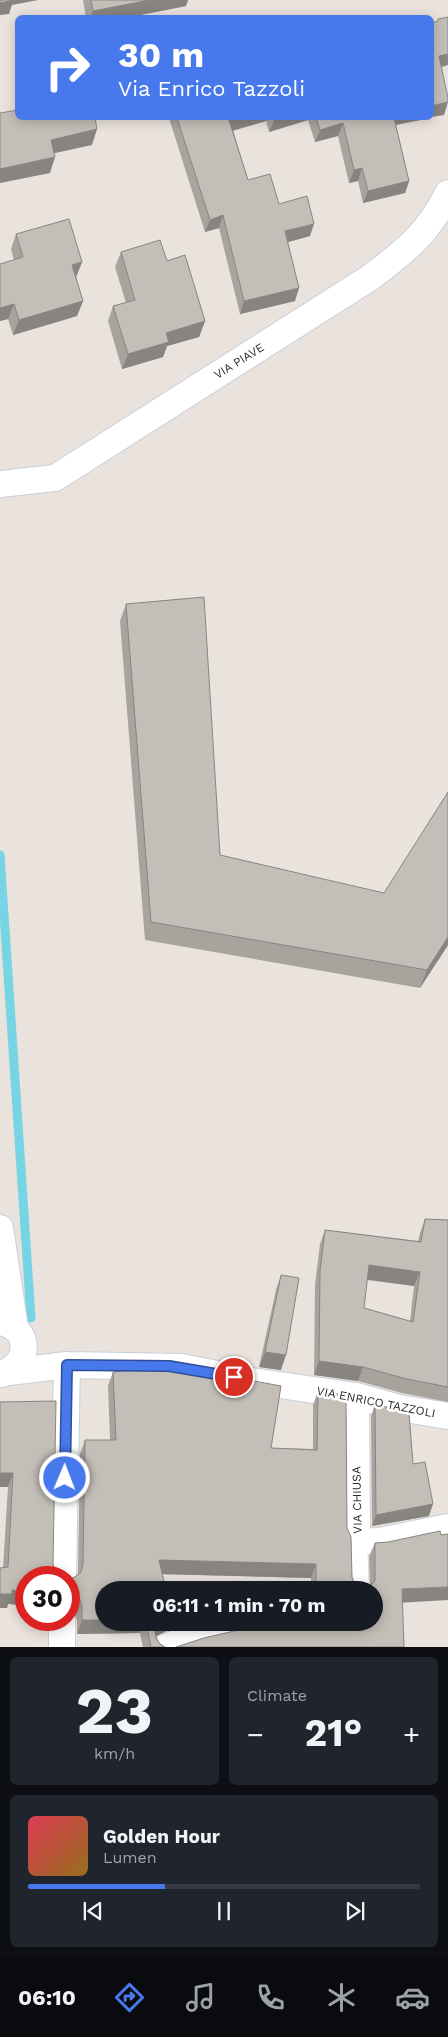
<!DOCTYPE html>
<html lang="en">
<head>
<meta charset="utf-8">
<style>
	body { margin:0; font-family:"Work Sans",sans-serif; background:#20242c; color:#f1f3f6; height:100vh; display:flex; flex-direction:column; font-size:19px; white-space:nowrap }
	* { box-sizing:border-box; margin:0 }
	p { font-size:16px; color:#9ea1a6 }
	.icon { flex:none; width:28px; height:28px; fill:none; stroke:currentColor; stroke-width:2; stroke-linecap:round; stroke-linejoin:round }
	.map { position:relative; height:1647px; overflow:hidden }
	.panel { display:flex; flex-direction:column; gap:10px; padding:10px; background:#0d0f14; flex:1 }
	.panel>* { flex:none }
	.hud { position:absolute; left:15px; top:15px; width:419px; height:105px; border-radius:8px; box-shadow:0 2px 12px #0003; background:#4778ec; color:#fff; overflow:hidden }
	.speed { position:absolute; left:15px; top:1566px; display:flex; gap:10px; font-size:25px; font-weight:700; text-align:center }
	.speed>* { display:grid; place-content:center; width:65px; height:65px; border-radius:50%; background:#171b24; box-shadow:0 2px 12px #0003; line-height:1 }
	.speed .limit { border:8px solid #d22; background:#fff; color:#111 }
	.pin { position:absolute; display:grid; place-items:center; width:42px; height:42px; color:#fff; margin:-21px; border:2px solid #fff; border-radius:50%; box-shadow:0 1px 5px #0007 }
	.me { position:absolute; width:55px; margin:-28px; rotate:1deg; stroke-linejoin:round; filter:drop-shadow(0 0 4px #0008) }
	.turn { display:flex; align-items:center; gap:18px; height:105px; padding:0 20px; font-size:22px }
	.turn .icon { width:65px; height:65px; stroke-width:2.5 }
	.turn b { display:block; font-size:35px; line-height:42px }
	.big { font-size:38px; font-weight:700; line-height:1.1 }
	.panel .tile { flex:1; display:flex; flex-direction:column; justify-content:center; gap:8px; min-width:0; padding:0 18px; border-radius:8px; background:#20242c }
	.panel .dial { align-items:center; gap:0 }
	.dial b { font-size:65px; line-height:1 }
	.song { display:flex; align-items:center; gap:15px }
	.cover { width:60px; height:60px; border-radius:8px; background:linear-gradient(135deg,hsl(350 70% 55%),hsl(40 70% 35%)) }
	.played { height:5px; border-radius:2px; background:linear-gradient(90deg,#4778ec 35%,#363941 35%) }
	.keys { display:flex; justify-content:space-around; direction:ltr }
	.heat { display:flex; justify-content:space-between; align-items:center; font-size:28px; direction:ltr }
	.panel .tiles { flex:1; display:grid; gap:10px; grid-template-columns:1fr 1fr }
	.tile:last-child { grid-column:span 2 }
	.trip { position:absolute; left:95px; top:1581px; width:288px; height:50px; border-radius:25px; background:#171b24; box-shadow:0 2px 12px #0003; font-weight:700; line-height:50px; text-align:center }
	.tab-bar { display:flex; height:80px; justify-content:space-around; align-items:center; background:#090b0e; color:#9ea1a6 }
	.tab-bar .icon { width:35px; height:35px }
	.tab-bar .active { color:#4778ec }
	.tab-bar b { font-size:22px; color:#f1f3f6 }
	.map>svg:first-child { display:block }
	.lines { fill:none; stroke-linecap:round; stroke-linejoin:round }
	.stream { stroke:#76d4e5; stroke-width:9 }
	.pedestrian-casing { stroke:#cacfda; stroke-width:21 }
	.minor-casing { stroke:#cacfda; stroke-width:28 }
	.pedestrian { stroke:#fff; stroke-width:20 }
	.minor { stroke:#fff; stroke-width:26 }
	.wall { fill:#a8a39d; fill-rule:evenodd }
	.shaded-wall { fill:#888580 }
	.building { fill:#c3beb7; stroke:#888580; fill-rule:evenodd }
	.route-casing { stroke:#2e4e99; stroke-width:12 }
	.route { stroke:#4778ec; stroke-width:9 }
	.labels { text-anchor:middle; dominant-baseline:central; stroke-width:5; stroke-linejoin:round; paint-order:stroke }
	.street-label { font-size:12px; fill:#292929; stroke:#fff }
</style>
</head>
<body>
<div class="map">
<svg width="448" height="1647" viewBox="0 0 448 1647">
	<rect width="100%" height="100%" fill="#eae2dc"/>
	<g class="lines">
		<path class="stream" d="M0,855L31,1318"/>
		<g class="pedestrian-casing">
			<path id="pedestrian" d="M357,1542L359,1590"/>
		</g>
		<g class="minor-casing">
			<path id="minor" d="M0,484L55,478L371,277C407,250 428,233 448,193
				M0,1228L15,1328
				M0,1322C32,1328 31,1365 1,1374
				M9,1372L67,1365L181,1367L252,1381L356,1396L399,1408L448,1416
				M356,1396L357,1542L380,1541L448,1527
				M63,1578L67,1365
				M62,1647V1620
				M165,1647C205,1631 248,1627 291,1622"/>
		</g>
		<use href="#pedestrian" class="pedestrian"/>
		<use href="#minor" class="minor"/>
	</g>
	<path class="wall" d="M83,0H188L186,6L125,18H86Z
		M169,118H431L396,125L409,181L405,193L363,203L358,181L349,183L338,136L315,142L308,120L269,132L266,121L233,130L248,180L279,204L310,236L288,242L295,301L240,314L219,228L205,232Z
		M16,234L82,262L76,277L83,301L77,316L13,335L8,319L0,321V264L14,260L11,249Z
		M121,252L167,261L205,321L199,337L167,346L163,357L122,369L108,321L113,306L126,303L115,267Z
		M126,604L220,855L448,945L420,988L145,940L120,621Z
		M425,1219L448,1220V1402L402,1393L358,1381L314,1375L315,1285L320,1244L325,1230L418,1241L420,1233ZM367,1280L414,1286L410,1321L364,1308Z
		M281,1275V1370L259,1367L276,1290Z
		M138,1367L271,1448L313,1449V1405L318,1391L347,1528L352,1577L354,1583L359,1587L370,1586L369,1556L375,1543L402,1603L298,1623L374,1590H311V1578L162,1574L104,1622H169L166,1631L156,1636L160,1644L165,1647H143L140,1633L77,1634V1620L73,1608L69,1607V1579L75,1577L78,1575L80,1454L85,1440H110L108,1386L113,1372L137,1369Z
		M56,1401L26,1578V1605L8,1604L7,1608L3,1568L8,1487H0Z
		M375,1404L413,1464L429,1516L372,1526L371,1416Z"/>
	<path class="shaded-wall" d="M9,0H38L12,5L9,14L0,15V3Z
		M150,0H188L186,6L125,18H90L93,11Z
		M448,54V65L435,69L439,56Z
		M448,102L444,115L431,117V106Z
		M238,118H267L266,121L225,133L229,120Z
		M281,118H309L308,120L269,132L274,120Z
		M392,118H431L389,126Z
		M343,123L338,136L315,142L320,130Z
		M97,129L92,145L46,155L51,140Z
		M55,157L50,173L0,183V169Z
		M362,168L358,181L349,183L354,170Z
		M409,181L405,193L363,203L368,191Z
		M223,215L219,228L205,232L210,220Z
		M314,224L310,236L281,244L285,231Z
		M82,262L76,277L66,280L72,265Z
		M299,288L295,301L240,314L244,301Z
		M83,301L77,316L13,335L19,320Z
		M14,304L8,319L0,321V308Z
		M205,321L199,337L167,346L163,357L122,369L128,354L166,333Z
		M448,937V945L420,988L427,970Z
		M369,1265L420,1272L414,1286L364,1279Z
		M265,1352L286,1355L281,1370L259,1367Z
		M319,1361L363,1367L358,1381L314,1375Z
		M0,1473H13L8,1487H0Z
		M433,1504L429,1516L372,1526L376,1515Z
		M159,1560L316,1564L311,1578L154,1574Z
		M448,1587V1600L397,1603L402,1589Z
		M12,1590L26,1591V1605L8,1604L7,1608H0V1594Z
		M82,1620H104V1622H144L140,1633L77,1634Z
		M161,1622H169L166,1631L153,1638L150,1645L158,1624Z"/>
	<path class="building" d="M0,0H14L0,3Z
		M91,0H150L93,11Z
		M448,17V54L439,56L448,98V102L431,106V23L438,21V19Z
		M18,110V118H95L97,129L51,140L55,157L0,169V113Z
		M177,118H238L229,120L248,180L270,174L279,204L307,196L314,224L285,231L299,288L244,301L223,215L210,220Z
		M273,118H281L274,120Z
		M316,118H394L409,181L368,191L362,168L354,170L343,123L320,130Z
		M69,219L82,262L72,265L83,301L19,320L14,304L0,308V264L23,257L16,234Z
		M160,240L167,261L185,255L205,321L166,333L169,342L128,354L113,306L135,300L121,252Z
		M204,597L220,855L384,893L448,792V937L427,970L151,922L126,604Z
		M425,1219L448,1220V1387L407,1379L363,1367L319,1361L320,1271L325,1230L421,1242ZM369,1265L420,1272L413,1322L364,1308Z
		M281,1275L299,1278L286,1355L265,1352Z
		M138,1367L184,1368L281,1386L271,1448L317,1450L318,1391L346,1395L347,1528L351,1537L352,1577L354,1583L359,1587L370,1586L375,1581V1543L388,1542L440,1531L441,1535L448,1534V1587L402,1589L404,1647H176L204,1638L234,1631L299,1622H374V1590H316V1564L159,1560L166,1590H104V1620H82V1606L78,1594L69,1592V1579L75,1577L81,1572L83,1564L85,1440H116L113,1372L138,1369Z
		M56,1401L53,1564L55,1572L62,1578H26V1591L12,1590V1594H0V1568L8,1567L13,1473H0V1402Z
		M375,1404L409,1413L413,1464L425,1462L433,1504L376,1515Z
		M146,1622H161L158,1624L155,1631L156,1638L160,1644L165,1647H151Z"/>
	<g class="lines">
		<g class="route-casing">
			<path id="route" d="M65,1478L67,1365L169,1366L234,1377"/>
		</g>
		<use href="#route" class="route"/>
	</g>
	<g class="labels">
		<g class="street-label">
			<text transform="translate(239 361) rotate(-32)">VIA PIAVE</text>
			<text transform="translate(376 1402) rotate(11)">VIA ENRICO TAZZOLI</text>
			<text transform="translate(357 1500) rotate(-91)">VIA CHIUSA</text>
		</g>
	</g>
</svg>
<div class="speed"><div class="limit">30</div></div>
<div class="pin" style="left:234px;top:1377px;background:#d93025"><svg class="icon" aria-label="arrive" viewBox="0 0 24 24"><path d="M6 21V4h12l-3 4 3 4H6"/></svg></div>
<svg class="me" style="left:65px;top:1478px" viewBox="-20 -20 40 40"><circle r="17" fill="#4778ec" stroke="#fff" stroke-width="3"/><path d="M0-11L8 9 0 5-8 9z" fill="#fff"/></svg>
<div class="trip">06:11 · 1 min · 70 m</div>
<div class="hud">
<div class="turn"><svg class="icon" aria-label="right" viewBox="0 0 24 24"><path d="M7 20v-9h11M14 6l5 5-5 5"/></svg><div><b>30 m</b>Via Enrico Tazzoli</div></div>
</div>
</div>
<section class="panel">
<div class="tiles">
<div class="tile dial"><b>23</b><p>km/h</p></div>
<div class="tile"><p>Climate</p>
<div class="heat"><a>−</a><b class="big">21°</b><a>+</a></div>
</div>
<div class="tile">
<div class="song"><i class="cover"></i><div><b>Golden Hour</b><p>Lumen</p></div></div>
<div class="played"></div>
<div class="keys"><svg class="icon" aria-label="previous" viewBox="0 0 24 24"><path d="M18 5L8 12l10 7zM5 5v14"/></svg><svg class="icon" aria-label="pause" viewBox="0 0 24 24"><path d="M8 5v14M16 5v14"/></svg><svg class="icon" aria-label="next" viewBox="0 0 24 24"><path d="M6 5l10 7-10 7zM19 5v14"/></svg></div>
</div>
</div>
</section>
<nav class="tab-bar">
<b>06:10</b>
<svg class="icon active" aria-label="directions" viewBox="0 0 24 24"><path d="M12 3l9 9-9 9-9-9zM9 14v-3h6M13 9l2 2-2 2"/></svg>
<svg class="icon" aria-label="music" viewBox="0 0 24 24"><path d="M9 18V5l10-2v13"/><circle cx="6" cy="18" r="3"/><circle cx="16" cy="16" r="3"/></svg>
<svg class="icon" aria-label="phone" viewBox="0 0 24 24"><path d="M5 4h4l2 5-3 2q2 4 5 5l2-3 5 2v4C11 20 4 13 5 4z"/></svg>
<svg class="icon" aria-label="climate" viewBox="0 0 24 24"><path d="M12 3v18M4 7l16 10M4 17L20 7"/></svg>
<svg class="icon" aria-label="car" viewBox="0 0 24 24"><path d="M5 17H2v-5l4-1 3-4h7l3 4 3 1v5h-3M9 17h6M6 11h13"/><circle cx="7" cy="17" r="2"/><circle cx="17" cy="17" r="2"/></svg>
</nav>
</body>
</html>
